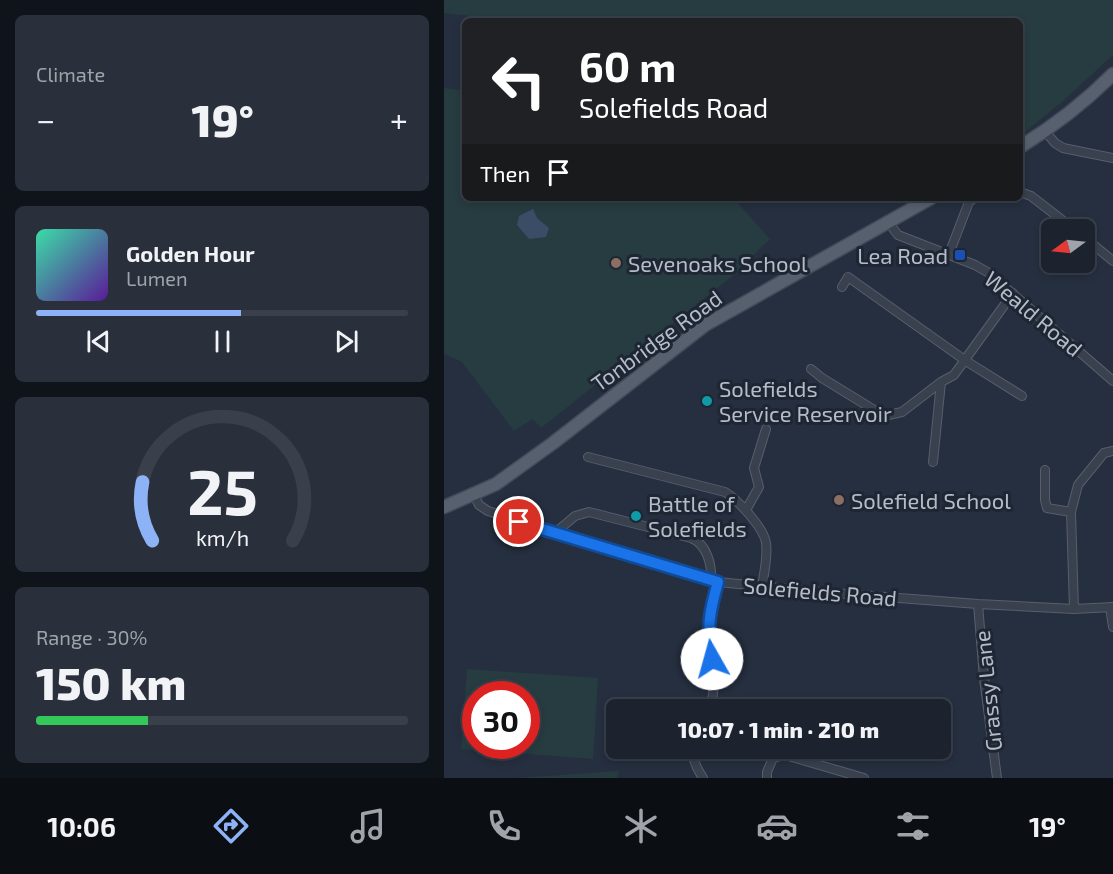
<!DOCTYPE html>
<html lang="en">
<head>
<meta charset="utf-8">
<style>
	body { margin:0; font-family:"Exo 2",sans-serif; background:#292f3b; color:#f1f3f6; height:100vh; display:flex; flex-direction:column; font-size:22px; white-space:nowrap }
	* { box-sizing:border-box; margin:0 }
	p { font-size:20px; color:#a0a4aa }
	.icon { flex:none; width:33px; height:33px; fill:none; stroke:currentColor; stroke-width:2; stroke-linecap:round; stroke-linejoin:round }
	.map { position:relative; flex:1; overflow:hidden }
	.drawer { display:flex; flex-direction:column; gap:15px; padding:15px; background:#0f131a; width:444px }
	.drawer>* { flex:none }
	.top-card { position:absolute; left:18px; top:18px; width:561px; height:183px; border-radius:9px; box-shadow:0 3px 9px #0003,0 0 0 2px #3a404b; background:#202124; color:#fff; overflow:hidden }
	.needle { width:39px; rotate:255deg }
	.buttons { position:absolute; left:597px; top:219px; display:grid; gap:12px }
	.buttons a { display:grid; place-items:center; width:54px; height:54px; border-radius:9px; background:#1c232f; box-shadow:0 3px 9px #0003,0 0 0 2px #3a404b; font-size:30px }
	.speed { position:absolute; left:18px; top:681px; display:flex; gap:12px; font-size:30px; font-weight:700; text-align:center }
	.speed>* { display:grid; place-content:center; width:78px; height:78px; border-radius:50%; background:#1c232f; box-shadow:0 3px 9px #0003,0 0 0 2px #3a404b; line-height:1 }
	.speed .limit { border:9px solid #d22; background:#fff; color:#111 }
	.pin { position:absolute; display:grid; place-items:center; width:51px; height:51px; color:#fff; margin:-26px; border:3px solid #fff; border-radius:50%; box-shadow:0 2px 6px #0007 }
	.me { position:absolute; width:66px; margin:-33px; rotate:353deg; stroke-linejoin:round; filter:drop-shadow(0 0 4px #0008) }
	.turn { display:flex; align-items:center; gap:21px; height:126px; padding:0 18px; font-size:27px }
	.turn .icon { width:78px; height:78px; stroke-width:2.5 }
	.turn b { display:block; font-size:42px; line-height:51px }
	.then { display:flex; align-items:center; height:57px; padding:0 18px; background:#0003; gap:12px; font-size:22px }
	.big { font-size:45px; font-weight:800; line-height:1.1 }
	.drawer .tile { flex:1; display:flex; flex-direction:column; justify-content:center; gap:9px; min-width:0; padding:0 21px; border-radius:9px; background:#292f3b }
	.drawer .dial { align-items:center; gap:0 }
	.dial svg { height:156px; overflow:visible; fill:none; stroke:#3a404b; stroke-width:7; stroke-linecap:round; text-anchor:middle }
	.dial text { fill:#f1f3f6; stroke:none }
	.song { display:flex; align-items:center; gap:18px }
	.cover { width:72px; height:72px; border-radius:9px; background:linear-gradient(135deg,hsl(160 70% 55%),hsl(270 70% 35%)) }
	.played { height:6px; border-radius:3px; background:linear-gradient(90deg,#8eb2f6 55%,#3a404b 55%) }
	.keys { display:flex; justify-content:space-around; direction:ltr }
	.heat { display:flex; justify-content:space-between; align-items:center; font-size:33px; direction:ltr }
	.charge { height:9px; border-radius:4px; background:linear-gradient(90deg,#34c759 30%,#3a404b 0) }
	.trip { position:absolute; left:162px; top:699px; width:345px; height:60px; border-radius:9px; background:#1c232f; box-shadow:0 3px 9px #0003,0 0 0 2px #3a404b; font-weight:800; line-height:60px; text-align:center }
	.tab-bar { display:flex; height:96px; justify-content:space-around; align-items:center; background:#0b0e13; color:#a0a4aa }
	.tab-bar .icon { width:42px; height:42px }
	.tab-bar .on { color:#8eb2f6 }
	.tab-bar b { font-size:27px; color:#f1f3f6 }
	main { display:flex; flex:1; min-height:0 }
	.map>svg:first-child { display:block }
	.green { fill:#273c40; fill-rule:evenodd }
	.water { fill:#3b4c67 }
	.lines { fill:none; stroke-linecap:round; stroke-linejoin:round }
	.street-casing { stroke:#575f6c; stroke-width:10 }
	.primary-casing { stroke:#424a58; stroke-width:15 }
	.street { stroke:#39414f; stroke-width:8 }
	.primary { stroke:#57606e; stroke-width:12 }
	.route-casing { stroke:#114b97; stroke-width:15 }
	.route { stroke:#1a73e8; stroke-width:10 }
	.transit-dot { fill:#1a4fb4; stroke:#1e2634; stroke-width:2 }
	.education-dot { fill:#8d6e63; stroke:#1e2634; stroke-width:2 }
	.culture-dot { fill:#0f9aa8; stroke:#1e2634; stroke-width:2 }
	.labels { text-anchor:middle; dominant-baseline:central; stroke-width:6; stroke-linejoin:round; paint-order:stroke }
	.poi-label { font-size:22px; fill:#b5bcc9; stroke:#1e2634; text-anchor:start }
	.street-label { font-size:22px; fill:#b5bcc9; stroke:#1e2634 }
</style>
</head>
<body>
<main>
<section class="drawer">
<div class="tile"><p>Climate</p>
<div class="heat"><a>−</a><b class="big">19°</b><a>+</a></div>
</div>
<div class="tile">
<div class="song"><i class="cover"></i><div><b>Golden Hour</b><p>Lumen</p></div></div>
<div class="played"></div>
<div class="keys"><svg class="icon" aria-label="previous" viewBox="0 0 24 24"><path d="M18 5L8 12l10 7zM5 5v14"/></svg><svg class="icon" aria-label="pause" viewBox="0 0 24 24"><path d="M8 5v14M16 5v14"/></svg><svg class="icon" aria-label="next" viewBox="0 0 24 24"><path d="M6 5l10 7-10 7zM19 5v14"/></svg></div>
</div>
<div class="tile dial"><svg viewBox="0 0 100 80">
<path d="M14 69A42 42 0 1 1 86 69"/>
<path d="M14 69A42 42 0 0 1 9 39" stroke="#8eb2f6"/>
<text x="50" y="56" font-size="32" font-weight="700">25</text>
<text x="50" y="72" font-size="11">km/h</text>
</svg></div>
<div class="tile"><p>Range · 30%</p><b class="big">150 km</b><div class="charge"></div></div>
</section>
<div class="map">
<svg width="669" height="778" viewBox="0 0 669 778">
	<rect width="100%" height="100%" fill="#252f3f"/>
	<path class="green" d="M0,0H669V55L619,101L576,136V21H70L0,13Z
		M0,88L21,91V198H289L326,239L286,278L97,428L89,419L70,431L18,362L0,354Z
		M23,669L154,678L149,759L17,749ZM82,694V746H32V694Z
		M175,771L173,778H74Z"/>
	<path class="water" d="M89,209L93,218L105,228L102,237L85,239L73,225L75,216Z"/>
	<g class="lines">
		<g class="street-casing">
			<path id="street" d="M601,131L611,143L619,148L669,158
				M576,192L587,196L631,230
				M444,222L454,235L531,265L545,273L669,381
				M640,237L669,261
				M505,254L525,202L530,198
				M398,287L404,277L522,361L578,396
				M367,369L378,378L440,416L458,412L497,382L510,375L569,293
				M144,457L281,492C294,500 320,528 322,543C324,557 320,573 318,586
				M489,462L497,382
				M601,470V500L603,508L627,512
				M30,495L35,505L44,511L185,556L274,582L376,592L534,604L630,609L669,607
				M302,510L315,487L310,468L322,429
				M112,532L131,516L145,512L247,538C263,544 268,565 267,580
				M534,604L540,678L553,778
				M666,607L669,627
				M630,609L627,512L634,485L660,453L669,451
				M265,710C277,679 262,650 264,619C265,607 271,594 274,582
				M248,748C248,760 253,769 259,778
				M323,778V772L329,758L341,755L420,778"/>
		</g>
		<g class="primary-casing">
			<path id="primary" d="M576,147C610,126 641,102 669,74
				M0,507L52,484L109,443L261,325L487,198"/>
		</g>
		<use href="#street" class="street"/>
		<use href="#primary" class="primary"/>
	</g>
	<g class="lines">
		<g class="route-casing">
			<path id="route" d="M75,522L274,582C265,613 263,627 268,659"/>
		</g>
		<use href="#route" class="route"/>
	</g>
	<rect class="transit-dot" x="510" y="249" width="12" height="12" rx="3"/>
	<g class="education-dot">
		<circle cx="172" cy="263" r="6"/>
		<circle cx="395" cy="500" r="6"/>
	</g>
	<g class="culture-dot">
		<circle cx="263" cy="401" r="6"/>
		<circle cx="192" cy="516" r="6"/>
	</g>
	<g class="labels">
		<g class="poi-label">
			<text x="504" y="255" text-anchor="end">Lea Road</text>
			<text x="184" y="263">Sevenoaks School</text>
			<text x="275" y="388">Solefields<tspan x="275" dy="25">Service Reservoir</tspan></text>
			<text x="407" y="500">Solefield School</text>
			<text x="204" y="503">Battle of<tspan x="204" dy="25">Solefields</tspan></text>
		</g>
		<g class="street-label">
			<text transform="translate(590 313) rotate(40)">Weald Road</text>
			<text transform="translate(212 340) rotate(-36)">Tonbridge Road</text>
			<text transform="translate(376 591) rotate(5)">Solefields Road</text>
			<text transform="translate(543 691) rotate(-96)">Grassy Lane</text>
		</g>
	</g>
</svg>
<div class="buttons">
<a><svg class="needle" viewBox="-14 -14 28 28"><path d="M0-13l5 13h-10z" fill="#e53935"/><path d="M0 13l5-13h-10z" fill="#a0a4aa"/></svg></a>
</div>
<div class="speed"><div class="limit">30</div></div>
<div class="pin" style="left:75px;top:522px;background:#d93025"><svg class="icon" aria-label="arrive" viewBox="0 0 24 24"><path d="M6 21V4h12l-3 4 3 4H6"/></svg></div>
<svg class="me" style="left:268px;top:659px" viewBox="-20 -20 40 40"><circle r="19" fill="#fff"/><path d="M0-13L10 11 0 6-10 11z" fill="#1a73e8"/></svg>
<div class="trip">10:07 · 1 min · 210 m</div>
<div class="top-card">
<div class="turn"><svg class="icon" aria-label="left" viewBox="0 0 24 24"><path d="M17 20v-9H6M10 6l-5 5 5 5"/></svg><div><b>60 m</b>Solefields Road</div></div>
<div class="then">Then<svg class="icon" aria-label="arrive" viewBox="0 0 24 24"><path d="M6 21V4h12l-3 4 3 4H6"/></svg></div>
</div>
</div>
</main>
<nav class="tab-bar">
<b>10:06</b>
<svg class="icon on" aria-label="directions" viewBox="0 0 24 24"><path d="M12 3l9 9-9 9-9-9zM9 14v-3h6M13 9l2 2-2 2"/></svg>
<svg class="icon" aria-label="music" viewBox="0 0 24 24"><path d="M9 18V5l10-2v13"/><circle cx="6" cy="18" r="3"/><circle cx="16" cy="16" r="3"/></svg>
<svg class="icon" aria-label="phone" viewBox="0 0 24 24"><path d="M5 4h4l2 5-3 2q2 4 5 5l2-3 5 2v4C11 20 4 13 5 4z"/></svg>
<svg class="icon" aria-label="climate" viewBox="0 0 24 24"><path d="M12 3v18M4 7l16 10M4 17L20 7"/></svg>
<svg class="icon" aria-label="car" viewBox="0 0 24 24"><path d="M5 17H2v-5l4-1 3-4h7l3 4 3 1v5h-3M9 17h6M6 11h13"/><circle cx="7" cy="17" r="2"/><circle cx="17" cy="17" r="2"/></svg>
<svg class="icon" aria-label="filters" viewBox="0 0 24 24"><path d="M4 7h16M4 17h16"/><circle cx="9" cy="7" r="2"/><circle cx="15" cy="17" r="2"/></svg>
<b>19°</b>
</nav>
</body>
</html>
